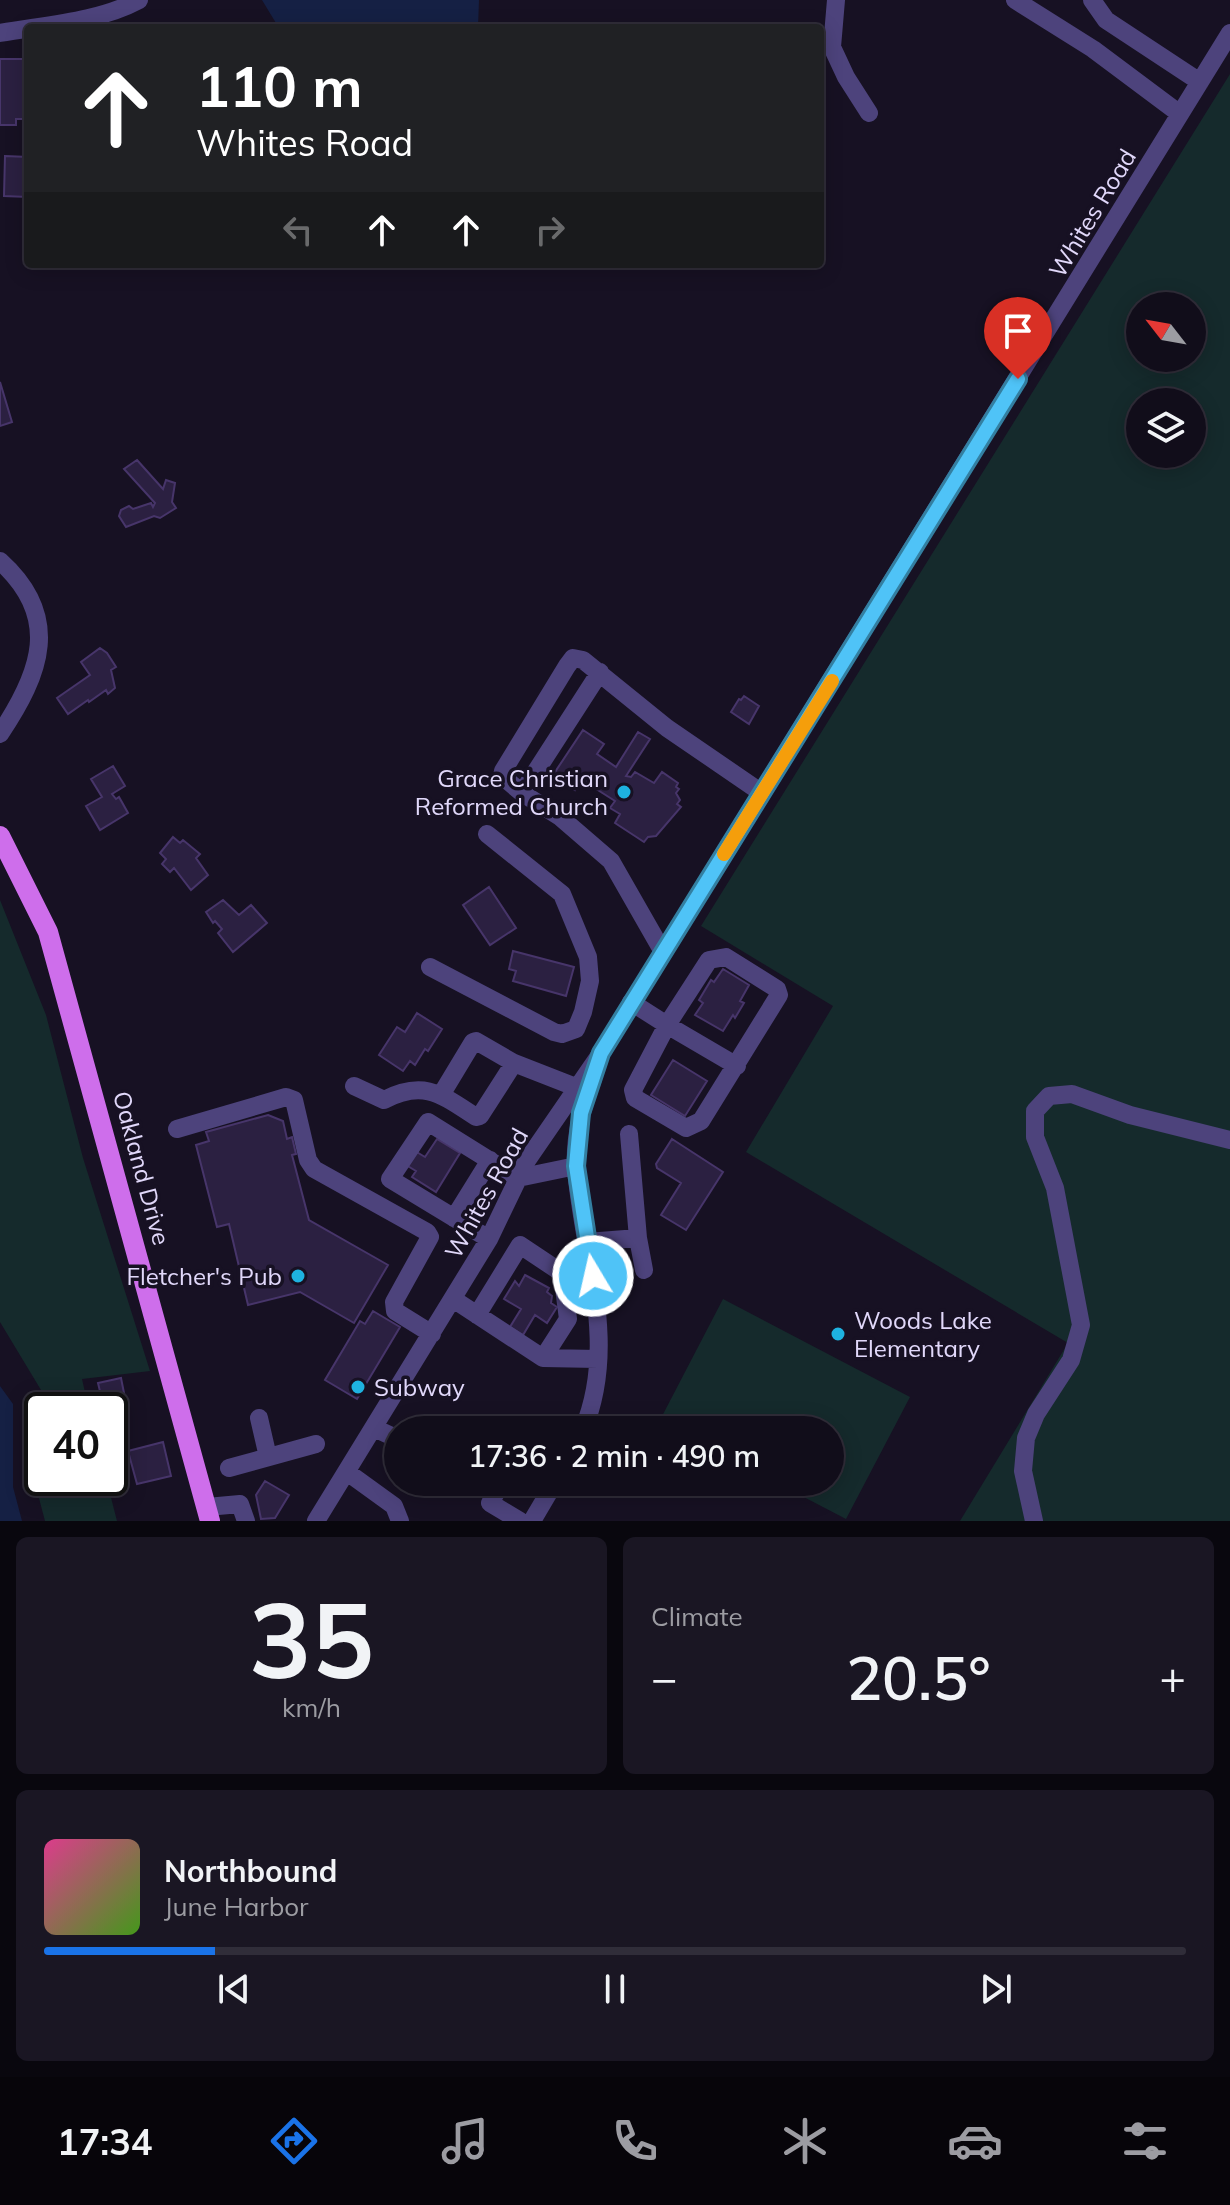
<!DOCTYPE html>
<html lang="en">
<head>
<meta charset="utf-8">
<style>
	body { margin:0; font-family:Mulish,sans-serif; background:#1a1623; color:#f1f3f6; height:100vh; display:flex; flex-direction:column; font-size:30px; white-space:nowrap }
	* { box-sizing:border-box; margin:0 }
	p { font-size:26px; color:#9c9ca2 }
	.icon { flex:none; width:44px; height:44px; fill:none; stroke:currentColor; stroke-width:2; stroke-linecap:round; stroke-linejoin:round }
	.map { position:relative; height:1521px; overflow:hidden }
	.drawer { display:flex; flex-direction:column; gap:16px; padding:16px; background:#09070e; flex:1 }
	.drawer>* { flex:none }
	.top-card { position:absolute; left:24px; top:24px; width:800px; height:244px; border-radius:8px; box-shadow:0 4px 20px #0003,0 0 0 2px #302d39; background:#202124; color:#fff; overflow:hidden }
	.needle { width:52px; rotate:301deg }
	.buttons { position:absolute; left:1126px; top:292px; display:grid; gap:16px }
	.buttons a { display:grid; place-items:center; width:80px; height:80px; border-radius:50%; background:#110d1a; box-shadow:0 4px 20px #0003,0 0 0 2px #302d39; font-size:40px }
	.speed { position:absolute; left:24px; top:1392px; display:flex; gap:16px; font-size:40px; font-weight:700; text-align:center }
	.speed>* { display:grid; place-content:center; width:104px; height:104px; border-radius:50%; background:#110d1a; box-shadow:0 4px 20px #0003,0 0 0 2px #302d39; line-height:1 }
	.speed .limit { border:4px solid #111; border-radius:12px; background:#fff; color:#111 }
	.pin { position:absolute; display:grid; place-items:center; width:68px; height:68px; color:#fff; margin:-82px -34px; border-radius:50% 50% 50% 0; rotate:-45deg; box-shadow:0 0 8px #0007 }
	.pin .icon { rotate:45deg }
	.me { position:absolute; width:88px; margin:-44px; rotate:351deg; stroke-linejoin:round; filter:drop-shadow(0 0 6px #0008) }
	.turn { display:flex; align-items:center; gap:28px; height:168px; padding:0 40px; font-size:36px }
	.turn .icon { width:104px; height:104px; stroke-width:2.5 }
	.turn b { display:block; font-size:56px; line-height:68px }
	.lanes { display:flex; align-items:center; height:76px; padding:0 40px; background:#0003; justify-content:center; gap:40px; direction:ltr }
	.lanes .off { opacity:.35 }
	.big { font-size:60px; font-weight:600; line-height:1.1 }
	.drawer .widget { flex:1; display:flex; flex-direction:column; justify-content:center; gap:12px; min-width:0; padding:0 28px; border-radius:12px; background:#1a1623 }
	.drawer .dial { align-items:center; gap:0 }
	.dial b { font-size:104px; line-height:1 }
	.song { display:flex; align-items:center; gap:24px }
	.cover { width:96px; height:96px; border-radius:12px; background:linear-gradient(135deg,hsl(330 70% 55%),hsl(100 70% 35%)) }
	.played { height:8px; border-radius:4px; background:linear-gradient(90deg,#1a73e8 15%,#302d39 15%) }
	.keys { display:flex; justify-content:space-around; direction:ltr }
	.heat { display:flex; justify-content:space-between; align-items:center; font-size:44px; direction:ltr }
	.drawer .tiles { flex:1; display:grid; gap:16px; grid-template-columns:1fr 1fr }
	.widget:last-child { grid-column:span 2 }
	.trip { position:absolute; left:384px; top:1416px; width:460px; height:80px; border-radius:40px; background:#110d1a; box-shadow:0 4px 20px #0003,0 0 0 2px #302d39; font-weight:600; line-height:80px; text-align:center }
	.dock { display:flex; height:128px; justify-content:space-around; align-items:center; background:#07050a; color:#9c9ca2 }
	.dock .icon { width:56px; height:56px }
	.dock .current { color:#1a73e8 }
	.dock b { font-size:36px; color:#f1f3f6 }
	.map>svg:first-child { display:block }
	.green { fill:#152a2c; fill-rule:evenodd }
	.water { fill:#152044 }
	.building { fill:#2b2041; stroke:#47356a; stroke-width:2 }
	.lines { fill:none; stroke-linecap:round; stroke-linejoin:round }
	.minor { stroke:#4d437c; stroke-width:18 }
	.major { stroke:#ce6eeb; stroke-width:20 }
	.route-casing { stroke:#337fa1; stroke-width:20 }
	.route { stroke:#4fc3f7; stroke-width:14 }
	.slow { stroke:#f59e0b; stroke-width:14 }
	.poi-dot { fill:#1eb2e0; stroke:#171123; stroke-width:3 }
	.labels { text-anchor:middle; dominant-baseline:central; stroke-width:7; stroke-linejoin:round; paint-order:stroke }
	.street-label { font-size:24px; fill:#e1d8fa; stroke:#171123 }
	.poi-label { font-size:24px; fill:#e1d8fa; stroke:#171123; text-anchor:end }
</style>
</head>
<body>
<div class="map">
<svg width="1230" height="1521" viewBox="0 0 1230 1521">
	<rect width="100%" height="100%" fill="#171123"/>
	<path class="green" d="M1230,74V1521H960L1068,1343L746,1152L833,1006L701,926ZM1140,306H1192V358H1140ZM1140,402H1192V454H1140Z
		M0,900L46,1015L83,1158L150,1371L82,1379L89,1410H42V1478H106L117,1521H45L35,1483L41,1390L0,1322Z
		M723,1299L910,1397L846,1519L775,1482H830V1430H675L659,1422Z"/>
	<path class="water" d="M262,0H479L478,28H279Z
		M0,1386L13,1404V1487L22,1521H0Z"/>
	<path class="building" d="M0,59H24L25,119H16V125H0Z
		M5,156L28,157V197L4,196Z
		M0,382L12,422L0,426Z
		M137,460L163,489L166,480L175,483L172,502L176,508L160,518L154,516L126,527L119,516L121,510L129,506L133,509L151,503L153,507L155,503L124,469Z
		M100,648L107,653L116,667L111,670L115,688L108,694L106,690L89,702L88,700L68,714L57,698L90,675L81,662Z
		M744,696L759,706L749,724L731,712L739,699L741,700Z
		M583,730L604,744L597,754L616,767L638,732L650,739L626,776L631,777L635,772L654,783L662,772L678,783L676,787L679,789L676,793L680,800L677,804L681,807L656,836L648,837L644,842L615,823L620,814L610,808L615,801L582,780L575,790L553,775Z
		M113,766L125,786L112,794L116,799L119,797L128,813L100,830L86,806L102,797L91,779Z
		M173,837L180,843L183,840L200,854L196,858L208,875L191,890L174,868L170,872L162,864L166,859L160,853Z
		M489,887L516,928L490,945L463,905Z
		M223,900L239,915L251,905L267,923L233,952L218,933L222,929L215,921L213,923L206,912Z
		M513,951L574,967L566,996L513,981L516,971L509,969Z
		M723,969L749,985L740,1001L744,1003L735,1018L733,1015L723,1031L695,1015L703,1003L699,1000L711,980L714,982Z
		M417,1013L442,1029L428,1051L425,1049L415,1065L410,1061L403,1071L379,1055L397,1027L405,1032Z
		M673,1060L707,1081L685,1116L651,1095Z
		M268,1115L283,1121L287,1139L292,1137L296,1154L292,1155L309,1220L388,1265L354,1323L300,1292L248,1305L229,1224L217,1227L196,1145L209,1141L206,1132Z
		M437,1139L460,1153L436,1192L412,1177L416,1171L406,1165L415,1151L425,1157Z
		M672,1139L723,1172L686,1230L661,1215L681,1183L657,1168L656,1164Z
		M525,1275L549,1288L547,1292L552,1296L551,1303L557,1307L547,1323L535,1315L523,1335L510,1327L521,1309L504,1299L515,1281L519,1286Z
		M373,1311L400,1327L357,1399L325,1380L360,1321L365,1324Z
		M121,1378L126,1403L104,1408L98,1383Z
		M163,1442L171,1476L137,1484L128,1451Z
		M265,1481L289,1495L275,1518L261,1519L256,1495Z"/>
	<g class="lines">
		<path class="minor" d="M836,0L832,47L846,77L869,113
			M1015,0L1093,49L1180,114
			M1092,0L1106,20L1200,82
			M0,33C45,25 98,22 139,0
			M0,561C62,617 41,673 0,734
			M522,793L600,672
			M663,952L611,861L560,817L522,793L502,776L503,771L567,666L573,658L583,660L667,728L762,793
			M430,967L554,1032L562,1034L576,1029L583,1012L590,981L588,957L562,894L487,834
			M631,1002L667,1025L709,960L726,957L777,989L779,995L701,1121L686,1128L635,1098L633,1090L667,1025L737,1066
			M354,1086L384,1100C424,1079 442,1095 476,1117L480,1116L514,1063
			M441,1095L473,1042L476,1041L514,1063L578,1088
			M177,1129L286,1097L294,1100L308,1160L314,1169L427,1232L430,1237L394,1302L395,1311L432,1334
			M454,1218L490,1160
			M638,1238L644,1270
			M489,1239L390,1179L428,1122L518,1178L576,1166
			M587,1242L638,1238L629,1134
			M453,1299L543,1358L598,1359
			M477,1315L520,1245L562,1273L568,1319L543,1358
			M259,1418L268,1457
			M374,1428L398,1439
			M583,1430C619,1344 583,1256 576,1169C574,1138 582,1107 593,1079
			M229,1468L316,1444
			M347,1472L394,1506L400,1521
			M500,1486L490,1503L520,1521
			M207,1507L240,1504L246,1521
			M316,1521L489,1239L526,1162L601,1053L1230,33
			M532,1521L555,1482
			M1034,1521L1023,1471L1026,1438L1036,1414L1071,1360L1081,1325L1055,1188L1035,1137V1111L1049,1096L1072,1094L1130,1115L1230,1140"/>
		<path class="major" d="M0,836L48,932L210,1521"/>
	</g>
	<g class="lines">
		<g class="route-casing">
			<path id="route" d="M593,1276L576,1166L581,1113L601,1053L1018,379"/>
		</g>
		<use href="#route" class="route"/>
		<path class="slow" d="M724,854L832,681"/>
	</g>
	<g class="poi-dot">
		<circle cx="624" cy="792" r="8"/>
		<circle cx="298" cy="1276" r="8"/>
		<circle cx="838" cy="1334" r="8"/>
		<circle cx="358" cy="1387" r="8"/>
	</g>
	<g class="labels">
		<g class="street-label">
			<text transform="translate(1092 213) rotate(-59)">Whites Road</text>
			<text transform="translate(142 1168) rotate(75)">Oakland Drive</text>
			<text transform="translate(486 1193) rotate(-61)">Whites Road</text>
		</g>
		<g class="poi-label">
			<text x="608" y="778">Grace Christian<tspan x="608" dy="28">Reformed Church</tspan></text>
			<text x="282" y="1276">Fletcher's Pub</text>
			<text x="854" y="1320" text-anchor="start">Woods Lake<tspan x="854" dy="28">Elementary</tspan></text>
			<text x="374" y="1387" text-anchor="start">Subway</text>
		</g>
	</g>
</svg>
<div class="buttons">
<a><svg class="needle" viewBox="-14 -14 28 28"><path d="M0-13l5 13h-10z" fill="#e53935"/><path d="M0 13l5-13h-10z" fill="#9c9ca2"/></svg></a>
<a><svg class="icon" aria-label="layers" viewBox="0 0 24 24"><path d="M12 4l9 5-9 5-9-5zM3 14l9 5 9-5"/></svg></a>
</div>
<div class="speed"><div class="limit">40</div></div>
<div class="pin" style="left:1018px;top:379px;background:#d93025"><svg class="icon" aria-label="arrive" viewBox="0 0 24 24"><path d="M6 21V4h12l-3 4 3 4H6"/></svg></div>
<svg class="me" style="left:593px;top:1276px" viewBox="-20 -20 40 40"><circle r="17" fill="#4fc3f7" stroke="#fff" stroke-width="3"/><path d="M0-11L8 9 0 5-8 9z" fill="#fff"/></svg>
<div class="trip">17:36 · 2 min · 490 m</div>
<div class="top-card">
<div class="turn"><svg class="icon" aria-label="ahead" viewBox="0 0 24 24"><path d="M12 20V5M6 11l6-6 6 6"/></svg><div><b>110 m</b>Whites Road</div></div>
<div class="lanes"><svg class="icon off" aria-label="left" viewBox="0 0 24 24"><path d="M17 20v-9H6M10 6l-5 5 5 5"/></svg><svg class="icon" aria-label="ahead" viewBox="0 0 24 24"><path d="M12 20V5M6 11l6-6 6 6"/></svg><svg class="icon" aria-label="ahead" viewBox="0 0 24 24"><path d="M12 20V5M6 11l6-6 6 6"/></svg><svg class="icon off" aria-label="right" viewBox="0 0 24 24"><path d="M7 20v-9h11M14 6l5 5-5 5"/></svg></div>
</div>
</div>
<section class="drawer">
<div class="tiles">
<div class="widget dial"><b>35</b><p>km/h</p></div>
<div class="widget"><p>Climate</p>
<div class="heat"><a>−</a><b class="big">20.5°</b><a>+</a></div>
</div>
<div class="widget">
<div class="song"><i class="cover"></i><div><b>Northbound</b><p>June Harbor</p></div></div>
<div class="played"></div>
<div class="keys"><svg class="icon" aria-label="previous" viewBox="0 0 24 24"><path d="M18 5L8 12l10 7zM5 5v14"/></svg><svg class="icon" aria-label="pause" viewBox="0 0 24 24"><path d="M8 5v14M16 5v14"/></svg><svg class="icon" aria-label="next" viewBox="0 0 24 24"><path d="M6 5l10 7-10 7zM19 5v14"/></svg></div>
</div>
</div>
</section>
<nav class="dock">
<b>17:34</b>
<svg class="icon current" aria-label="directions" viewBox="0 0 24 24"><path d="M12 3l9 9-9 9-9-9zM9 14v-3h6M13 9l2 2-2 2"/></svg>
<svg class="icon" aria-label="music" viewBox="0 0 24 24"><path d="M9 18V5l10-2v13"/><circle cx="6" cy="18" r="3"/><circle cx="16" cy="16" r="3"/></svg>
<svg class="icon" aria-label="phone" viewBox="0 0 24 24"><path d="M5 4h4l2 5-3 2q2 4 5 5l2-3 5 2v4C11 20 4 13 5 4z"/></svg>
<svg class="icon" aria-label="climate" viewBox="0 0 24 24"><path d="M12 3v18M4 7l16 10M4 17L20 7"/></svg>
<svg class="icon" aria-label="car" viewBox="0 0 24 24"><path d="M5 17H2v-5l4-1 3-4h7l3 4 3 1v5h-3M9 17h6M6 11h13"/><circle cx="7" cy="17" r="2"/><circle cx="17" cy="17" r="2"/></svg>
<svg class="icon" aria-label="filters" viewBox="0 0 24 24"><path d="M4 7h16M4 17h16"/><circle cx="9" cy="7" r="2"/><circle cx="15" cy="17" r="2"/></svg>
</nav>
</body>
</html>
